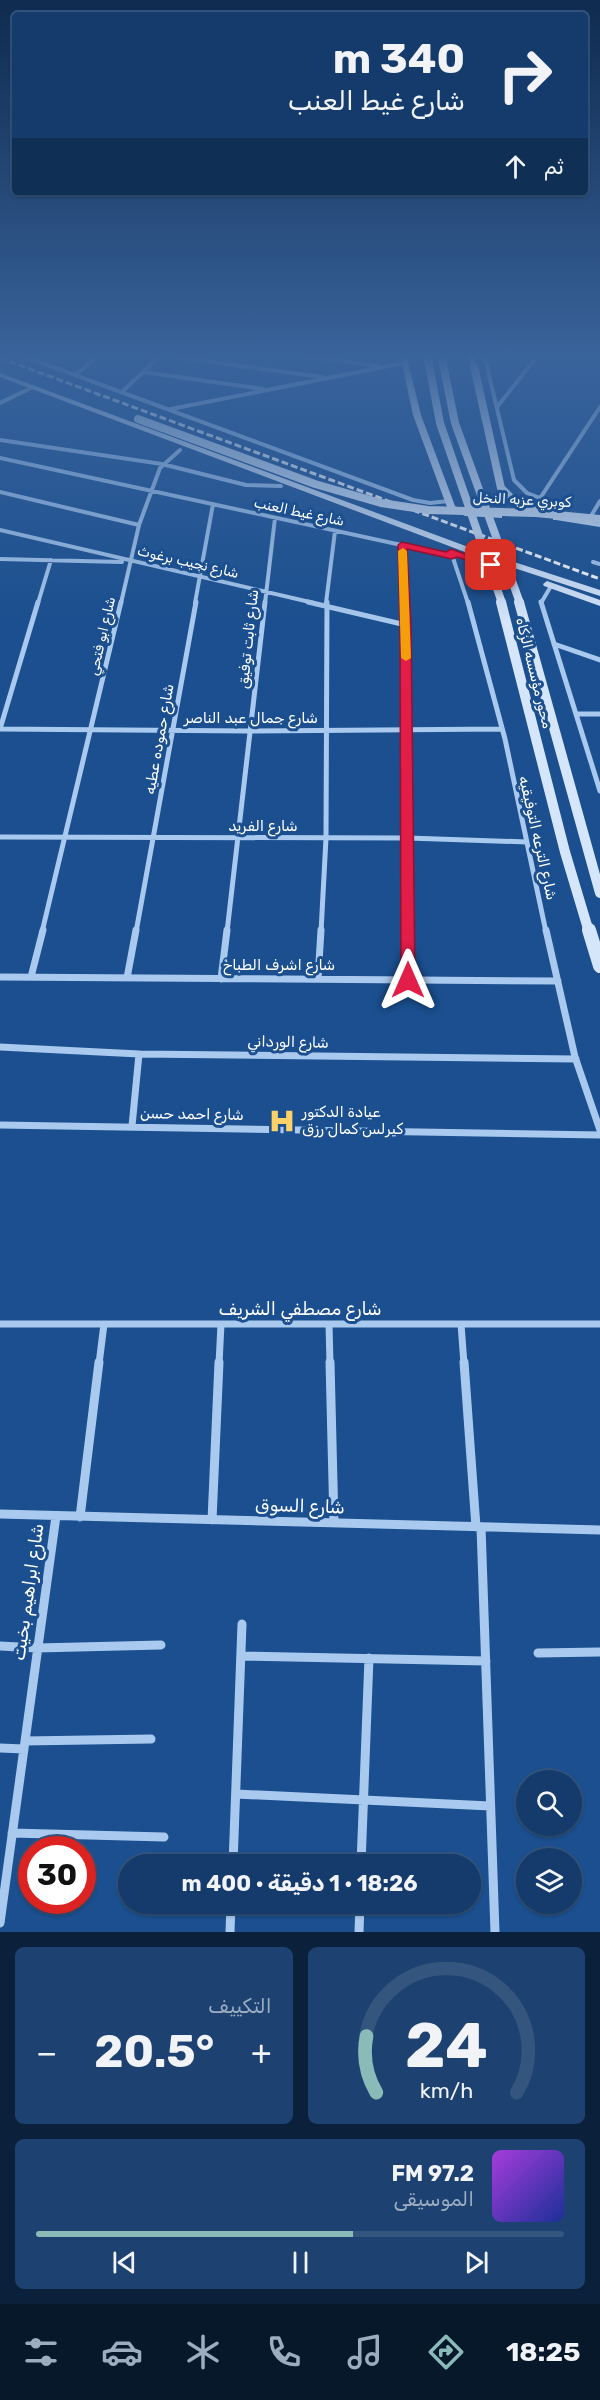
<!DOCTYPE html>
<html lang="ar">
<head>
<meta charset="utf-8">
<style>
	body { margin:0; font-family:Rubik,Cairo,sans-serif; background:#1d4271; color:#f1f3f6; direction:rtl; height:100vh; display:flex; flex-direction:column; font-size:22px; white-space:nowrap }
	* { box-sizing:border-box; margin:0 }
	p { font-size:20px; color:#9dadc1 }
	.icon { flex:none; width:33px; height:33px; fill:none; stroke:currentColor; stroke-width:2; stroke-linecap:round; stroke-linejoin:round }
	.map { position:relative; height:1932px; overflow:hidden; direction:ltr }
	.drawer { display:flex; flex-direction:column; gap:15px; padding:15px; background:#0b203b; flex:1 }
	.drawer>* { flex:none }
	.hud { position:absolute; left:12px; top:12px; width:576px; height:183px; border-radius:6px; box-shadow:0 2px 4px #0004,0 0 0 2px #33557e; direction:rtl; background:#143b6b; color:#f1f3f6; overflow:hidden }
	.tools { position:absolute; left:516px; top:1770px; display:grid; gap:12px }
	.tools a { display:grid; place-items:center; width:66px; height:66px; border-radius:50%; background:#143b6b; box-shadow:0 2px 4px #0004,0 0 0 2px #33557e; font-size:30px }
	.speed { position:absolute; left:18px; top:1836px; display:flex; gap:12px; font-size:30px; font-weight:700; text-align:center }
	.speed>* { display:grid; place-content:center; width:78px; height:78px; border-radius:50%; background:#143b6b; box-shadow:0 2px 4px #0004,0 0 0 2px #33557e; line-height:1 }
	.speed .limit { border:9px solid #d22; background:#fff; color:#111 }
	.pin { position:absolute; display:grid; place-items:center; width:51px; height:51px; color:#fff; margin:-26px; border-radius:12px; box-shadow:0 3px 9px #0006 }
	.me { position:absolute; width:66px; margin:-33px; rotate:0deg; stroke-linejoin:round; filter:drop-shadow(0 0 4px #0008) }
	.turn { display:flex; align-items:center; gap:21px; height:126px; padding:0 24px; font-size:27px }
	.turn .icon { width:78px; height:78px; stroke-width:2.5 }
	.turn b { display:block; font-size:42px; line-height:51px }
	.then { display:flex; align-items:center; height:57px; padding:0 24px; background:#0003; gap:12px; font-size:22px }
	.big { font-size:45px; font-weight:700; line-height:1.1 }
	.drawer .card { flex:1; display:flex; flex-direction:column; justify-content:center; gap:9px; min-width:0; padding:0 21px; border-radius:9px; background:#1d4271 }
	.drawer .dial { align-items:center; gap:0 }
	.dial svg { height:156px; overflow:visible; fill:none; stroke:#33557e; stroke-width:7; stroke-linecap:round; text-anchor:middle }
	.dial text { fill:#f1f3f6; stroke:none }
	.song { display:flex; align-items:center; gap:18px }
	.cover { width:72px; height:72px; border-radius:9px; background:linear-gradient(135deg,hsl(280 70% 55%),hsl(230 70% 35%)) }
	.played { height:6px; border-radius:3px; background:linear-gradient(90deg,#8bbbb9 60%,#33557e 60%) }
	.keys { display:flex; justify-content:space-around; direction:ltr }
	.heat { display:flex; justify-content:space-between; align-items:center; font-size:33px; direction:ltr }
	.drawer .tiles { flex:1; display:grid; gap:15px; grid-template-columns:1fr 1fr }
	.card:last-child { grid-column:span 2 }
	.trip { position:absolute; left:118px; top:1854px; width:363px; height:60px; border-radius:30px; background:#143b6b; box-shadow:0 2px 4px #0004,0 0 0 2px #33557e; font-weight:700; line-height:60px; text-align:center; direction:rtl }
	.menu { display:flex; height:96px; justify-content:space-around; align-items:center; background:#08182b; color:#9dadc1 }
	.menu .icon { width:42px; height:42px }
	.menu .selected { color:#8bbbb9 }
	.menu b { font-size:27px; color:#f1f3f6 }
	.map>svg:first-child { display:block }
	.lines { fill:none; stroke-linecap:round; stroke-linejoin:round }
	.street-far3 { stroke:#a9c9ee; stroke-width:4 }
	.street-far2 { stroke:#a9c9ee; stroke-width:5 }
	.street-far1 { stroke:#a9c9ee; stroke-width:7 }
	.street { stroke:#a9c9ee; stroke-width:9 }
	.secondary { fill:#d6e6fa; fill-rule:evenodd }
	.rail { stroke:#fff; stroke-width:3; stroke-dasharray:7 3; stroke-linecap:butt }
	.secondary-bridge-far2 { stroke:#d6e6fa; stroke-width:8 }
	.secondary-bridge-far1 { stroke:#d6e6fa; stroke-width:10 }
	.secondary-bridge { stroke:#d6e6fa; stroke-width:14 }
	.route { fill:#e11d48; stroke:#92132f; stroke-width:1.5 }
	.slow { fill:#f59e0b }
	.labels { text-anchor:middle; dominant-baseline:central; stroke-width:6; stroke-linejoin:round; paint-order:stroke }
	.far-street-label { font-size:14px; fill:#fff; stroke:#1b4f8f }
	.street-label { font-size:15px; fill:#fff; stroke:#1b4f8f }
	.poi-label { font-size:15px; fill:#fff; stroke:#1b4f8f; text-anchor:start }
	.near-street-label { font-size:18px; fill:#fff; stroke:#1b4f8f }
</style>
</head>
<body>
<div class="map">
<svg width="600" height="1932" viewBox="0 0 600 1932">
	<rect width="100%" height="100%" fill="#1b4f8f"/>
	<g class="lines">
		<path class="street-far3" d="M18,354L413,500L430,503L449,501
			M287,354L379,366
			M484,354L514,480L527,493L540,498
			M161,355L322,377
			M143,372L263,389
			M75,375L100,354
			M122,392L162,354
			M0,403L33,387
			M497,407L539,354
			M171,409L404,363
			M0,440L162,464L246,485L281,486
			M0,458L452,556
			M0,492L139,525
			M531,512L600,407
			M588,521L600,501
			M0,530L314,603
			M402,545L405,603
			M451,552L468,603
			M0,559L122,562
			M593,562L600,564
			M38,603L51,560
			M121,603L139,525L160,468L180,450
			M195,603L213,504
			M265,603L275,518
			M326,603L335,531
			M541,603L551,586"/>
		<path class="street-far2" d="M308,602L406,625
			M405,602L408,932
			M468,602L505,739L546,932
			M541,602L600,791
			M554,644L600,660
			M576,714H600
			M0,729L250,731L502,729
			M0,729L38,602
			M0,837L408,838L527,842
			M42,932L121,602
			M136,932L196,602
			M227,932L265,602
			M321,932L326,838L327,602"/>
		<path class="street-far1" d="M408,930V980
			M546,930L575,1057L600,1130
			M0,977L558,981
			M31,977L43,930
			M127,978L136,930
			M221,979L227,930
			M318,979L321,930
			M0,1047L139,1054L576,1059
			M0,1125L600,1135
			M132,1126L139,1054
			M0,1324H600
			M329,1324L330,1364
			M461,1324L464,1364
			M99,1364L104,1324
			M219,1364L221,1324"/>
		<path class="street" d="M330,1362L334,1523
			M464,1362L476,1527
			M0,1514L600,1530
			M80,1517L99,1362
			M212,1520L219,1362
			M481,1527L495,1932
			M0,1646L37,1648L161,1645
			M538,1653L600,1652
			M241,1656L486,1661
			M25,1741L151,1739
			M0,1748L24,1749
			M236,1794L490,1806
			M12,1833L164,1837
			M233,1864L242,1624
			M361,1864L369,1658
			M0,1923L56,1516
			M230,1932L231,1904
			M359,1932L360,1904"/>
		<path class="secondary" d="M400,354H406L421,415L455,506L467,512L502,514V518L465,516L447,507L413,415Z
			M468,354H474L476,367L471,366Z
			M0,373L471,548L600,590V596L465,552L0,377Z
			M553,516L600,523V527L556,520H553Z
			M547,581L600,600V606L544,586L543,584Z"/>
		<path class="rail" d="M0,358L600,579"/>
		<path class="secondary-bridge-far2" d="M427,354L440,423L502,603
			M441,354L455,423L520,603
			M474,366L501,488L511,498L535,509
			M138,419L315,484L381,503L428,510L536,513L600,519"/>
		<path class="secondary-bridge-far1" d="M501,602L565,852L589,932
			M519,602L600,893"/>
		<path class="secondary-bridge" d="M589,930L600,966"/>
	</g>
	<linearGradient id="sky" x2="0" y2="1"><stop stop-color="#0f2b4f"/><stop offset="0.57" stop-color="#39639b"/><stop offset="1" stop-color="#39639b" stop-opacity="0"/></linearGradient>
	<rect width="600" height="624" fill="url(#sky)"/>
	<path class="route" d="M402,542L446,552L451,549L496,565L491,568L457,557L452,559L407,549L411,625L415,980L408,984L401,980L400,625L398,545Z"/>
	<path class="slow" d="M403,548L407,551L411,658L406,661L401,658L398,551Z"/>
	<defs>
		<g id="hospital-bare" transform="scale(2.07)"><path d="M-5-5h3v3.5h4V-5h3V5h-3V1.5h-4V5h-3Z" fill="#ffd166" stroke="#1b4f8f" stroke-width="2.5" paint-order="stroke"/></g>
	</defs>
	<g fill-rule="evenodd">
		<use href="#hospital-bare" x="282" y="1121"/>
	</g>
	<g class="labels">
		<g class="far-street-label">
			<text transform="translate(522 500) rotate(3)">كوبري عزبه النخل</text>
			<text transform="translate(299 512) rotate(12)">شارع غيط العنب</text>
			<text transform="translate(188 562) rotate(13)">شارع نجيب برغوث</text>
			<text transform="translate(102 636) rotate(-77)">شارع ابو فتحي</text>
			<text transform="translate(534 673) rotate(76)">محور مؤسسه الزكاه</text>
		</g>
		<g class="street-label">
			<text transform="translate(248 639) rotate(-84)">شارع ثابت توفيق</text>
			<text x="251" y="718">شارع جمال عبد الناصر</text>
			<text transform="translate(159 739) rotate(-80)">شارع حموده عطيه</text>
			<text x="263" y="826">شارع الفريد</text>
			<text transform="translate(538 838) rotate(77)">شارع الترعه التوفيقيه</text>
			<text x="279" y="965">شارع اشرف الطباخ</text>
			<text transform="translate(288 1042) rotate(1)">شارع الورداني</text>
			<text transform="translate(192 1114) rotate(1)">شارع احمد حسن</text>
		</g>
		<g class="poi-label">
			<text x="302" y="1112">عيادة الدكتور<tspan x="302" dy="17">كيرلس كمال رزق</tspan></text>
		</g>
		<g class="near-street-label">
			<text x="300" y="1309">شارع مصطفي الشريف</text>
			<text transform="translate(300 1506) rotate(2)">شارع السوق</text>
			<text transform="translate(28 1592) rotate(-82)">شارع ابراهيم بخيت</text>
		</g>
	</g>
</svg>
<div class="tools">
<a><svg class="icon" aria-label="search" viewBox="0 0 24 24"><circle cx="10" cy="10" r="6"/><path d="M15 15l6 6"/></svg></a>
<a><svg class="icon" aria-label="layers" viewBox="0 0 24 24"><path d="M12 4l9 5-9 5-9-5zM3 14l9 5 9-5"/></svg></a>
</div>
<div class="speed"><div class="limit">30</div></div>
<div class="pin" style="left:491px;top:565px;background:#d93025"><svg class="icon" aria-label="arrive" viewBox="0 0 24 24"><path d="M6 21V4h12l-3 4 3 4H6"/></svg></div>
<svg class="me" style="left:408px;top:980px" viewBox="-20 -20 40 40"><path d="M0-17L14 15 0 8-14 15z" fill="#e11d48" stroke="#fff" stroke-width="4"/></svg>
<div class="trip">18:26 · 1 دقيقة · 400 m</div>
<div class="hud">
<div class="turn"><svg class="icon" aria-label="right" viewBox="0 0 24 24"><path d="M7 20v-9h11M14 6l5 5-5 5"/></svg><div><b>340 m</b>شارع غيط العنب</div></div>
<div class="then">ثم<svg class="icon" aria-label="ahead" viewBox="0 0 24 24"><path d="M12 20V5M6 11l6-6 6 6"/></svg></div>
</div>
</div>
<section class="drawer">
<div class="tiles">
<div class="card dial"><svg viewBox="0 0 100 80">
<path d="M14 69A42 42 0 1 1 86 69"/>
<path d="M14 69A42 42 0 0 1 9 40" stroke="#8bbbb9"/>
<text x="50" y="56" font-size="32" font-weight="700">24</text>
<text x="50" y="72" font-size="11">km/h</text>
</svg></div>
<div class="card"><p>التكييف</p>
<div class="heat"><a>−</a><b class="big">20.5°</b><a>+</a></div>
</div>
<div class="card">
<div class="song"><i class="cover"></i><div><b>97.2 FM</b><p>الموسيقى</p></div></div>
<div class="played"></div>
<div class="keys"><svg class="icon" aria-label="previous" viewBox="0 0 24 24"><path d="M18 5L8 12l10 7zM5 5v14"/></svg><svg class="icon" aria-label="pause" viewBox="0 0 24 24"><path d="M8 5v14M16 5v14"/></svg><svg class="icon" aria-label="next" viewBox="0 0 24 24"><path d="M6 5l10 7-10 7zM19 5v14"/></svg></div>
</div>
</div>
</section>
<nav class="menu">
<b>18:25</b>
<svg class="icon selected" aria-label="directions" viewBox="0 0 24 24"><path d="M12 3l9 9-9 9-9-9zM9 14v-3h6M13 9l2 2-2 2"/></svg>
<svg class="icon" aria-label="music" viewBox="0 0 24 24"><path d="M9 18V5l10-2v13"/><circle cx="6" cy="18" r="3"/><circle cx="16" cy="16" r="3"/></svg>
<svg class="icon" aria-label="phone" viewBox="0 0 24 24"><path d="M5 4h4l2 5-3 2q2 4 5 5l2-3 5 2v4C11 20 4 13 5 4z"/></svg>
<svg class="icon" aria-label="climate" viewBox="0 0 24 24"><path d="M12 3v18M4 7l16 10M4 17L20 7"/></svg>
<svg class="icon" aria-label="car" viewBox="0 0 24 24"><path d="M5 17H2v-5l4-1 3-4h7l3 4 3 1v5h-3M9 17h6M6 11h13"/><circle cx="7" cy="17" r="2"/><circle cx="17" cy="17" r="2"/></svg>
<svg class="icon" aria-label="filters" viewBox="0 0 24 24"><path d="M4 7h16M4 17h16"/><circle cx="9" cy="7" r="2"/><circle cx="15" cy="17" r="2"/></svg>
</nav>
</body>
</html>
